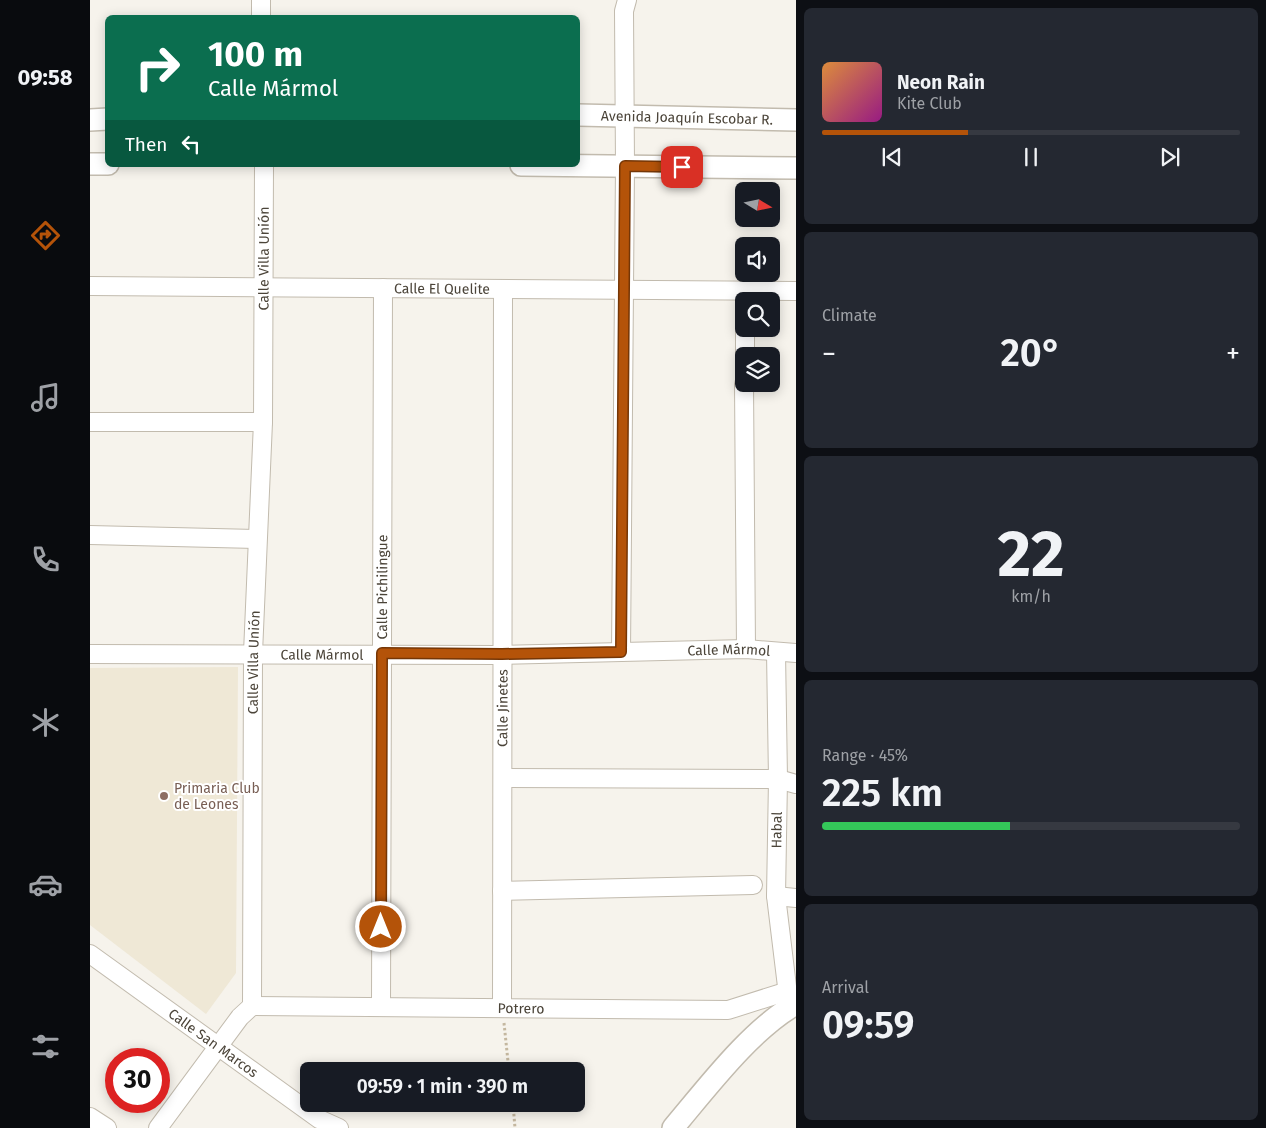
<!DOCTYPE html>
<html lang="en">
<head>
<meta charset="utf-8">
<style>
	body { margin:0; font-family:"Fira Sans",sans-serif; background:#242831; color:#f1f3f6; height:100vh; display:flex; flex-direction:column; font-size:19px; white-space:nowrap }
	* { box-sizing:border-box; margin:0 }
	p { font-size:16px; color:#9ea1a6 }
	.icon { flex:none; width:28px; height:28px; fill:none; stroke:currentColor; stroke-width:2; stroke-linecap:round; stroke-linejoin:round }
	.map { position:relative; flex:1; overflow:hidden }
	.panel { display:flex; flex-direction:column; gap:8px; padding:8px; background:#0d0f14; width:470px }
	.panel>* { flex:none }
	.top-card { position:absolute; left:15px; top:15px; width:475px; height:152px; border-radius:8px; box-shadow:0 2px 12px #0003; background:#0b6e4f; color:#fff; overflow:hidden }
	.needle { width:32px; rotate:100deg }
	.controls { position:absolute; left:645px; top:182px; display:grid; gap:10px }
	.controls a { display:grid; place-items:center; width:45px; height:45px; border-radius:8px; background:#171b24; box-shadow:0 2px 12px #0003; font-size:25px }
	.speed { position:absolute; left:15px; top:1048px; display:flex; gap:10px; font-size:25px; font-weight:700; text-align:center }
	.speed>* { display:grid; place-content:center; width:65px; height:65px; border-radius:50%; background:#171b24; box-shadow:0 2px 12px #0003; line-height:1 }
	.speed .limit { border:8px solid #d22; background:#fff; color:#111 }
	.pin { position:absolute; display:grid; place-items:center; width:42px; height:42px; color:#fff; margin:-21px; border-radius:10px; box-shadow:0 2px 8px #0006 }
	.me { position:absolute; width:55px; margin:-28px; rotate:0deg; stroke-linejoin:round; filter:drop-shadow(0 0 4px #0008) }
	.turn { display:flex; align-items:center; gap:18px; height:105px; padding:0 20px; font-size:22px }
	.turn .icon { width:65px; height:65px; stroke-width:2.5 }
	.turn b { display:block; font-size:35px; line-height:42px }
	.then { display:flex; align-items:center; height:48px; padding:0 20px; background:#0003; gap:10px; font-size:19px }
	.big { font-size:38px; font-weight:600; line-height:1.1 }
	.panel .card { flex:1; display:flex; flex-direction:column; justify-content:center; gap:8px; min-width:0; padding:0 18px; border-radius:8px; background:#242831 }
	.panel .dial { align-items:center; gap:0 }
	.dial b { font-size:65px; line-height:1 }
	.song { display:flex; align-items:center; gap:15px }
	.cover { width:60px; height:60px; border-radius:8px; background:linear-gradient(135deg,hsl(30 70% 55%),hsl(310 70% 35%)) }
	.played { height:5px; border-radius:2px; background:linear-gradient(90deg,#b45309 35%,#363941 35%) }
	.keys { display:flex; justify-content:space-around; direction:ltr }
	.heat { display:flex; justify-content:space-between; align-items:center; font-size:28px; direction:ltr }
	.charge { height:8px; border-radius:4px; background:linear-gradient(90deg,#34c759 45%,#363941 0) }
	.trip { position:absolute; left:210px; top:1062px; width:285px; height:50px; border-radius:8px; background:#171b24; box-shadow:0 2px 12px #0003; font-weight:600; line-height:50px; text-align:center }
	main { display:flex; flex:1; min-height:0 }
	.dock { display:flex; flex-direction:column; width:90px; justify-content:space-around; align-items:center; background:#090b0e; color:#9ea1a6 }
	.dock .icon { width:35px; height:35px }
	.dock .selected { color:#b45309 }
	.dock b { font-size:22px; color:#f1f3f6 }
	.map>svg:first-child { display:block }
	.education { fill:#efe8d6 }
	.lines { fill:none; stroke-linecap:round; stroke-linejoin:round }
	.minor-casing { stroke:#c2bbae; stroke-width:20 }
	.tertiary-casing { stroke:#c2bbae; stroke-width:24 }
	.path { stroke:#c4b79f; stroke-width:3; stroke-dasharray:2.5 2.5; stroke-linecap:butt }
	.minor { stroke:#fff; stroke-width:18 }
	.tertiary { stroke:#fff; stroke-width:21 }
	.route-casing { stroke:#753606; stroke-width:12 }
	.route { stroke:#b45309; stroke-width:9 }
	.education-dot { fill:#8d6e63; stroke:#fff; stroke-width:2 }
	.labels { text-anchor:middle; dominant-baseline:central; stroke-width:4; stroke-linejoin:round; paint-order:stroke }
	.street-label { font-size:14px; fill:#4b4439; stroke:#fff }
	.education-label { font-size:14px; fill:#785e54; stroke:#fff; text-anchor:start }
</style>
</head>
<body>
<main>
<nav class="dock">
<b>09:58</b>
<svg class="icon selected" aria-label="directions" viewBox="0 0 24 24"><path d="M12 3l9 9-9 9-9-9zM9 14v-3h6M13 9l2 2-2 2"/></svg>
<svg class="icon" aria-label="music" viewBox="0 0 24 24"><path d="M9 18V5l10-2v13"/><circle cx="6" cy="18" r="3"/><circle cx="16" cy="16" r="3"/></svg>
<svg class="icon" aria-label="phone" viewBox="0 0 24 24"><path d="M5 4h4l2 5-3 2q2 4 5 5l2-3 5 2v4C11 20 4 13 5 4z"/></svg>
<svg class="icon" aria-label="climate" viewBox="0 0 24 24"><path d="M12 3v18M4 7l16 10M4 17L20 7"/></svg>
<svg class="icon" aria-label="car" viewBox="0 0 24 24"><path d="M5 17H2v-5l4-1 3-4h7l3 4 3 1v5h-3M9 17h6M6 11h13"/><circle cx="7" cy="17" r="2"/><circle cx="17" cy="17" r="2"/></svg>
<svg class="icon" aria-label="filters" viewBox="0 0 24 24"><path d="M4 7h16M4 17h16"/><circle cx="9" cy="7" r="2"/><circle cx="15" cy="17" r="2"/></svg>
</nav>
<div class="map">
<svg width="706" height="1128" viewBox="0 0 706 1128">
	<rect width="100%" height="100%" fill="#f6f3ec"/>
	<path class="education" d="M148,667L146,973L116,1014L0,925V668Z"/>
	<g class="lines">
		<g class="minor-casing">
			<g id="minor">
				<path d="M171,0V18"/>
				<path id="s1" d="M0,286L706,291"/>
				<path d="M655,356V329"/>
				<path d="M654,384L656,649"/>
				<path d="M0,422H173"/>
				<path d="M0,535L167,539"/>
				<path d="M531,652L535,166L534,11L537,0"/>
				<path d="M686,652L688,779L686,896L699,1003"/>
				<path id="s2" d="M0,654L412,655L656,649L706,653"/>
				<path d="M413,778L688,779L706,784"/>
				<path d="M412,891L663,885"/>
				<path d="M686,896L706,898"/>
				<path id="s3" d="M0,954L229,1119L249,1128"/>
				<path id="s4" d="M162,1006L638,1010L698,991"/>
				<path id="s5" d="M291,1006L293,288"/>
				<path id="s6" d="M412,1008L413,289"/>
				<path d="M0,1117L17,1128"/>
				<path id="s7" d="M68,1128L150,1017L162,1006L163,653L173,422L174,165"/>
			</g>
		</g>
		<g class="tertiary-casing">
			<g id="tertiary">
				<path id="s8" d="M488,115L706,120"/>
				<path d="M0,120L18,119"/>
				<path d="M0,164H18"/>
				<path d="M431,165L706,168"/>
				<path d="M583,1128C616,1089 661,1029 706,1004"/>
			</g>
		</g>
		<path class="path" d="M414,1023L419,1071
			M423,1104L425,1128"/>
		<use href="#minor" class="minor"/>
		<use href="#tertiary" class="tertiary"/>
	</g>
	<g class="lines">
		<g class="route-casing">
			<path id="route" d="M291,927L292,653L412,654L531,652L535,166L592,167"/>
		</g>
		<use href="#route" class="route"/>
	</g>
	<circle class="education-dot" cx="74" cy="796" r="5"/>
	<g class="labels">
		<g class="street-label">
			<text stroke="none"><textPath href="#s8" startOffset="109">Avenida Joaquín Escobar R.</textPath></text>
			<text stroke="none"><textPath href="#s7" startOffset="902">Calle Villa Unión</textPath></text>
			<text stroke="none"><textPath href="#s1" startOffset="352">Calle El Quelite</textPath></text>
			<text stroke="none"><textPath href="#s5" startOffset="419">Calle Pichilingue</textPath></text>
			<text stroke="none"><textPath href="#s2" startOffset="639">Calle Mármol</textPath></text>
			<text stroke="none"><textPath href="#s2" startOffset="232">Calle Mármol</textPath></text>
			<text stroke="none"><textPath href="#s7" startOffset="498">Calle Villa Unión</textPath></text>
			<text stroke="none"><textPath href="#s6" startOffset="300">Calle Jinetes</textPath></text>
			<text transform="translate(687 830) rotate(-89)">Habal</text>
			<text stroke="none"><textPath href="#s4" startOffset="269">Potrero</textPath></text>
			<text stroke="none"><textPath href="#s3" startOffset="152">Calle San Marcos</textPath></text>
		</g>
		<g class="education-label">
			<text x="84" y="788">Primaria Club<tspan x="84" dy="16">de Leones</tspan></text>
		</g>
	</g>
</svg>
<div class="controls">
<a><svg class="needle" viewBox="-14 -14 28 28"><path d="M0-13l5 13h-10z" fill="#e53935"/><path d="M0 13l5-13h-10z" fill="#9ea1a6"/></svg></a>
<a><svg class="icon" aria-label="sound" viewBox="0 0 24 24"><path d="M4 9h4l5-4v14l-5-4H4zM17 9q2 3 0 6"/></svg></a>
<a><svg class="icon" aria-label="search" viewBox="0 0 24 24"><circle cx="10" cy="10" r="6"/><path d="M15 15l6 6"/></svg></a>
<a><svg class="icon" aria-label="layers" viewBox="0 0 24 24"><path d="M12 4l9 5-9 5-9-5zM3 14l9 5 9-5"/></svg></a>
</div>
<div class="speed"><div class="limit">30</div></div>
<div class="pin" style="left:592px;top:167px;background:#d93025"><svg class="icon" aria-label="arrive" viewBox="0 0 24 24"><path d="M6 21V4h12l-3 4 3 4H6"/></svg></div>
<svg class="me" style="left:291px;top:927px" viewBox="-20 -20 40 40"><circle r="17" fill="#b45309" stroke="#fff" stroke-width="3"/><path d="M0-11L8 9 0 5-8 9z" fill="#fff"/></svg>
<div class="trip">09:59 · 1 min · 390 m</div>
<div class="top-card">
<div class="turn"><svg class="icon" aria-label="right" viewBox="0 0 24 24"><path d="M7 20v-9h11M14 6l5 5-5 5"/></svg><div><b>100 m</b>Calle Mármol</div></div>
<div class="then">Then<svg class="icon" aria-label="left" viewBox="0 0 24 24"><path d="M17 20v-9H6M10 6l-5 5 5 5"/></svg></div>
</div>
</div>
<section class="panel">
<div class="card">
<div class="song"><i class="cover"></i><div><b>Neon Rain</b><p>Kite Club</p></div></div>
<div class="played"></div>
<div class="keys"><svg class="icon" aria-label="previous" viewBox="0 0 24 24"><path d="M18 5L8 12l10 7zM5 5v14"/></svg><svg class="icon" aria-label="pause" viewBox="0 0 24 24"><path d="M8 5v14M16 5v14"/></svg><svg class="icon" aria-label="next" viewBox="0 0 24 24"><path d="M6 5l10 7-10 7zM19 5v14"/></svg></div>
</div>
<div class="card"><p>Climate</p>
<div class="heat"><a>−</a><b class="big">20°</b><a>+</a></div>
</div>
<div class="card dial"><b>22</b><p>km/h</p></div>
<div class="card"><p>Range · 45%</p><b class="big">225 km</b><div class="charge"></div></div>
<div class="card"><p>Arrival</p><b class="big">09:59</b></div>
</section>
</main>
</body>
</html>
